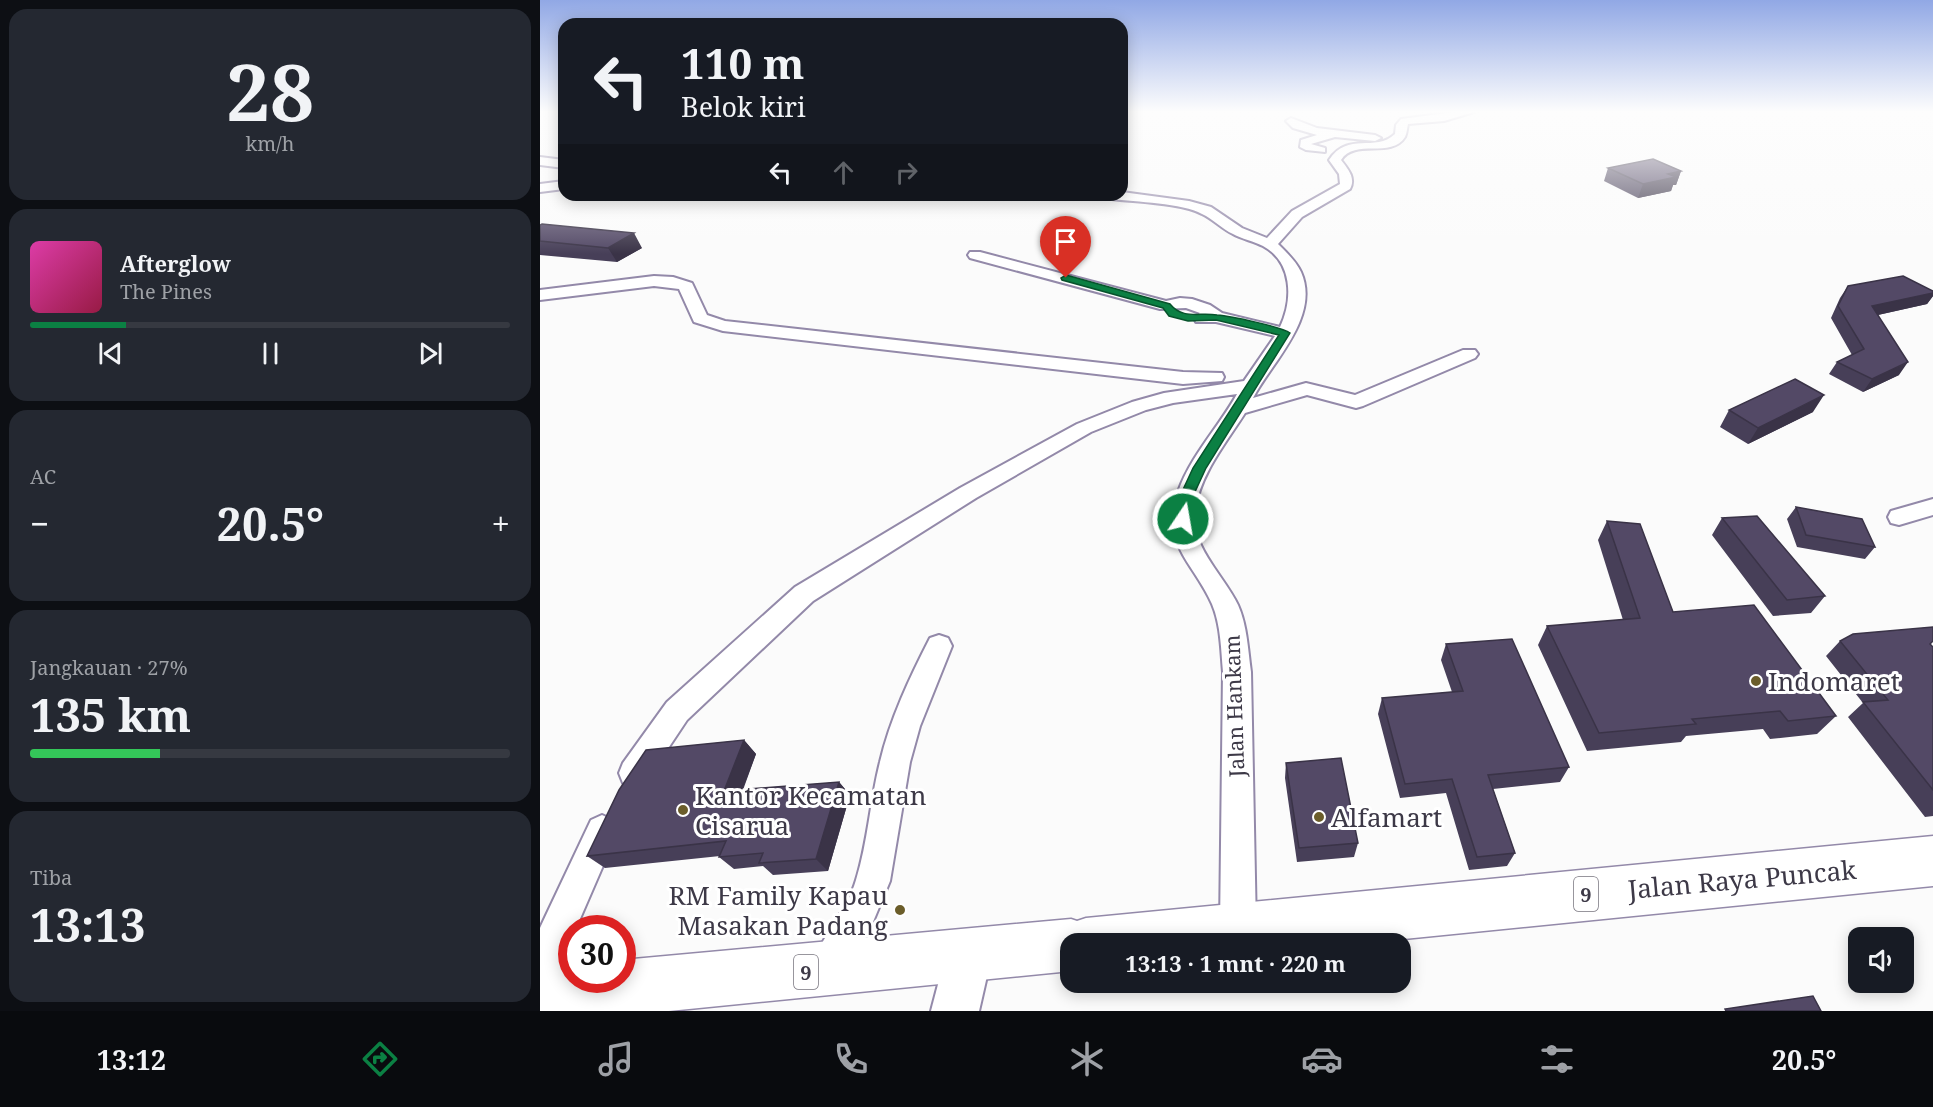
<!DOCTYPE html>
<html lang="id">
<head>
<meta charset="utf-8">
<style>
	body { margin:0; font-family:"Noto Serif",serif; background:#242831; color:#f1f3f6; height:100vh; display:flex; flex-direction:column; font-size:22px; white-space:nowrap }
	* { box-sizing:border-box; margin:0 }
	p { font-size:20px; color:#9ea1a6 }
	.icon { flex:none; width:33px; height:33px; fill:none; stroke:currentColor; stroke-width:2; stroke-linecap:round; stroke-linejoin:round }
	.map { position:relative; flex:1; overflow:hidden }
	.panel { display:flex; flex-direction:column; gap:9px; padding:9px; background:#0d0f14; width:540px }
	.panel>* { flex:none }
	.banner { position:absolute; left:18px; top:18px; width:570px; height:183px; border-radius:18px; box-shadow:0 3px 15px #0003; background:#171b24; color:#f1f3f6; overflow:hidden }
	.tools { position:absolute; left:1308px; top:927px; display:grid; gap:12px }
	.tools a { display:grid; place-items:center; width:66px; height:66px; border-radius:12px; background:#171b24; box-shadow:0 3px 15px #0003; font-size:30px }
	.speed { position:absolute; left:18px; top:915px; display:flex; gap:12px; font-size:30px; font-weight:700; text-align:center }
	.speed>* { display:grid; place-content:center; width:78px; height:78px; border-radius:50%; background:#171b24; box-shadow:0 3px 15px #0003; line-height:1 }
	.speed .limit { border:9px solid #d22; background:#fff; color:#111 }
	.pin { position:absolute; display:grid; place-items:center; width:51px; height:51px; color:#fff; margin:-62px -26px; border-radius:50% 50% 50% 0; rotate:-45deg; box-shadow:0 0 6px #0007 }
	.pin .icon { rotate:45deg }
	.me { position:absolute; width:66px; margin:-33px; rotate:12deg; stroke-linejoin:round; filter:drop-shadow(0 0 4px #0008) }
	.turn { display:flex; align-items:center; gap:21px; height:126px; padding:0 24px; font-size:27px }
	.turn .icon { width:78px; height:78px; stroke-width:2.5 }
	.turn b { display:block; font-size:42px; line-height:51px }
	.lanes { display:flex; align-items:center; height:57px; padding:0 24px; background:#0003; justify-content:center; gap:30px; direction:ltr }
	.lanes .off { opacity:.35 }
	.big { font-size:45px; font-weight:700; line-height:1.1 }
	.panel .tile { flex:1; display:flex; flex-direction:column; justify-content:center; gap:9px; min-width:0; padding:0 21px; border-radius:18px; background:#242831 }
	.panel .dial { align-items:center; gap:0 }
	.dial b { font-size:78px; line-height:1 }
	.song { display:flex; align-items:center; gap:18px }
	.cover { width:72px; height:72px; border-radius:9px; background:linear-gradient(135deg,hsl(320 70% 55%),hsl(340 70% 35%)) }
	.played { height:6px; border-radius:3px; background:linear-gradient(90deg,#0b8043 20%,#363941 20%) }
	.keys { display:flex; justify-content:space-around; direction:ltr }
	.heat { display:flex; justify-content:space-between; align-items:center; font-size:33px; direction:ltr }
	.charge { height:9px; border-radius:4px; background:linear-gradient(90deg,#34c759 27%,#363941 0) }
	.trip { position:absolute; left:520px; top:933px; width:351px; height:60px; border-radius:18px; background:#171b24; box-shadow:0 3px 15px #0003; font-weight:700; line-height:60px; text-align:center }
	.dock { display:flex; height:96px; justify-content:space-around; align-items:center; background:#090b0e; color:#9ea1a6 }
	.dock .icon { width:42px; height:42px }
	.dock .selected { color:#0b8043 }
	.dock b { font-size:27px; color:#f1f3f6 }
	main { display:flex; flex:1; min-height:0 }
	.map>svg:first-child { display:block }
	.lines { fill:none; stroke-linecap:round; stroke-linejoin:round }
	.minor-casing { stroke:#9389a9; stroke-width:4 }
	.major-casing { stroke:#9389a9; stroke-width:4 }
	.highway-casing { stroke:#9389a9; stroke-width:3 }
	.minor { fill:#fff; fill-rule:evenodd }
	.major { fill:#fff; fill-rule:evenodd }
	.highway { fill:#fff; fill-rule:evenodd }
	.wall { fill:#473f58 }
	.shaded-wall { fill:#3a3347 }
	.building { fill:#534966; stroke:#3a3347; stroke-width:1.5 }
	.route { fill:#0b8043; stroke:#07532c; stroke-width:1.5 }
	.poi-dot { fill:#6b5d2a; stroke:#fff; stroke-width:2 }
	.labels { text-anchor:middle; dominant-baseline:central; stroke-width:6; stroke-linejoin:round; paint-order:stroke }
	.shield { fill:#fff; stroke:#77747e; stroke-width:1.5 }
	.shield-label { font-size:20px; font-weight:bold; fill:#3d3947 }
	.street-label { font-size:21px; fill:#3d3947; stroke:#fff }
	.near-poi-label { font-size:26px; fill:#3d3947; stroke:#fff; text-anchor:start }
	.near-street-label { font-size:26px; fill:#3d3947; stroke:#fff }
</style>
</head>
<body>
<main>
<section class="panel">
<div class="tile dial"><b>28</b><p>km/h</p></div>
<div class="tile">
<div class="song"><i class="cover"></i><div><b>Afterglow</b><p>The Pines</p></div></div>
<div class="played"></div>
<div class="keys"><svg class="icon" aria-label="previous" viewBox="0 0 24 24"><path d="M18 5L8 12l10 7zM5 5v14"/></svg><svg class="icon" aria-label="pause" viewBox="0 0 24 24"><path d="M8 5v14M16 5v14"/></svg><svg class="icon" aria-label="next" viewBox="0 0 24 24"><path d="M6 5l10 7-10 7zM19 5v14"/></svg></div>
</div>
<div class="tile"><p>AC</p>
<div class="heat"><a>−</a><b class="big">20.5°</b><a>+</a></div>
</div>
<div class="tile"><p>Jangkauan · 27%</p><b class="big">135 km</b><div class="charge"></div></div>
<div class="tile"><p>Tiba</p><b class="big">13:13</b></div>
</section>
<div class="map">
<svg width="1393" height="1011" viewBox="0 0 1393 1011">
	<rect width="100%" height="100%" fill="#fbfbfb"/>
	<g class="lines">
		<g class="minor-casing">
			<path id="minor" d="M915,112H934L904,121L868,124C867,128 867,133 865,137C851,159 815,138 801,160C808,169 816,178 810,189L762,217L738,244C746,252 756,261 761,272C781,317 731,363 713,398L766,383L815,395L923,350H935L938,354L935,358L823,406L816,408L767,395L705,413C686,443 660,474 655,510C650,547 683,574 698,605C707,625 708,650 711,672L716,929L711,942L706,944L685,942L680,929L683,672C681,650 681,625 672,604C654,563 619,542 638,492C651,455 679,427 697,394L633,403L606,410L551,432L436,498L273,601L147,720L105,783L94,788L83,783L79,773L83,763L127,702L255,587L420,488L537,424L592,402L624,393L704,381L735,336L676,322H656L654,318L660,313L646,308L620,309L430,258L428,255L430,252H440L626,301L640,298L652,299L670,305L682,313L740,327C753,300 753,262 723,246C713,241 702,239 693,234C682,229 673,219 662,214C643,203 595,202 572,199L566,195H582V192L649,201L671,207L702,228L727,238L752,211L800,184L799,174L789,160C808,131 835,153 855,134L856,125L861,119Z
				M751,118L777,128L835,135L841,138L835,141L795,137L771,144L785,148V152L766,150L760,147L761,140L777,135L753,128L746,121Z
				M0,157L24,160V168L0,165Z
				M24,181V189L0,192V184Z
				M114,276L133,277L152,283L167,315L185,321L643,372L682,373L684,377L682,381L643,384L183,331L154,322L139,289L114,286L0,300V290Z
				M1393,499V515L1359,525L1351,523L1348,517L1351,511Z
				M399,635L408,638L412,646L380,726L370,762L350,881L330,929L302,978L289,983L276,978L271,965C283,935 307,911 316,880C328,842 330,801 340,762C350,719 370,677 390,638Z
				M62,815L73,820L78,831L36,928H32V939L13,982L0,987V928L51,820Z"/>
		</g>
		<g class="major-casing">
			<path id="major" d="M429,931L445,938L452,954L439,1011H391L406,954L413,938Z"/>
		</g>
		<g class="highway-casing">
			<path id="highway" d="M1393,836V886L814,944H531V971L129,1011H0V967L32,965V980H82V960L531,919L537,921L546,918Z"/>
		</g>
		<use href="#minor" class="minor"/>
		<use href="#major" class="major"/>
		<use href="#highway" class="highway"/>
	</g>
	<path class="wall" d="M1068,168L1141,171L1136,185H1133L1131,191L1098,198L1064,181Z
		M0,225L102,248L77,262L0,255Z
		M1308,286L1393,291V296L1387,304L1338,315L1359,375L1323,392L1289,374L1297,362L1312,355L1291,318L1300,298Z
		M1189,410L1273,412L1208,444L1180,427Z
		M1256,507L1335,547L1325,559L1257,547L1247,519Z
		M1182,518L1285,596L1271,613L1233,616L1172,535Z
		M1067,521L1133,612L1296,716L1277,734L1230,739L1223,729L1146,736L1141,742L1047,751L998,645L1007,626L1083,620L1058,540Z
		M1300,641L1390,644L1393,647V816L1385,817L1308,717L1323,703L1286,656Z
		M906,644L1029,767L1020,782L953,789L975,853L967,866L929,870L906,793L860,798L838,714L842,698L912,692L901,660Z
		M204,740L216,754L203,790L299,782L310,795L288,871L233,875L223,866L194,869L179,857L180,856L65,868L47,856Z
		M746,763L818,843L814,857L757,862L745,778Z"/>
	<path class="shaded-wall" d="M1141,171L1136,185H1133L1131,191L1098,198L1103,184L1128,174Z
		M94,233L102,248L77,262L68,248Z
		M1393,293V296L1387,304L1324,318L1332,306Z
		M1368,362L1359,375L1323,392L1332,379Z
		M1284,395L1273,412L1208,444L1218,428Z
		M204,740L216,754L197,804L184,791Z
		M299,782L310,795L288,871L276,859Z"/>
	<path class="building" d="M1113,159L1141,171L1128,174L1136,177L1103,184L1068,168Z
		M2,224L94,233L68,248L0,241V225Z
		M1363,276L1393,291V293L1332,306L1368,362L1332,379L1297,362L1324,349L1298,306L1308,286Z
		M1255,379L1284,395L1218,428L1189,410Z
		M1256,507L1322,519L1335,547L1266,535Z
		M1217,516L1285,596L1247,600L1182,518Z
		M1067,521L1100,524L1133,612L1214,605L1296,716L1248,721L1240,711L1152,719L1156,724L1059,733L1007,626L1100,618Z
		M1393,627V641L1390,644L1393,647V790L1323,702L1348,700L1300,641L1313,634Z
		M972,639L1029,767L948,775L975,853L937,857L912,779L865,784L842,698L923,691L906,644Z
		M204,740L184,791L299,782L276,859L219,863L223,853L179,857L186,841L47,856L79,790L106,750Z
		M801,758L818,843L759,848L746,763Z
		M1273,996L1281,1011H1186L1185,1009Z"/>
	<linearGradient id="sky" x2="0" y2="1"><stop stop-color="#91a8e5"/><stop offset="0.44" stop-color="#fdfdfd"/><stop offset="1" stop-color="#fdfdfd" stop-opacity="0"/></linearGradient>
	<rect width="1393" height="254" fill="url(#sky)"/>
	<path class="route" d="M526,275L630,304C643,320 659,312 677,315C691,316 742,327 750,333L666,468L654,494L648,522H638L636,519L641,494L653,468L739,335L676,320L648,321L629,316L623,308L522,280L521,278Z"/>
	<g class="poi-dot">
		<circle cx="1216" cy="681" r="6"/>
		<circle cx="143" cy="810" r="6"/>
		<circle cx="779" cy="817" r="6"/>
		<circle cx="360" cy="910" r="6"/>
	</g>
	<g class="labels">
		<g class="shield">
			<rect x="1034" y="877" width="24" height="34" rx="4.5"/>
			<rect x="254" y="955" width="24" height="34" rx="4.5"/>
		</g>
		<g class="shield-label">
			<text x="1046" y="894">9</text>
			<text x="266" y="972">9</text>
		</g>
		<g class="street-label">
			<text transform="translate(694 706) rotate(-92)">Jalan Hankam</text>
		</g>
		<g class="near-poi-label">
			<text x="1228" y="681">Indomaret</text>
			<text x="155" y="795">Kantor Kecamatan<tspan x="155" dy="30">Cisarua</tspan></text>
			<text x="791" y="817">Alfamart</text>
			<text x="348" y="895" text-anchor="end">RM Family Kapau<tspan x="348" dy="30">Masakan Padang</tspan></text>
		</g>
		<g class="near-street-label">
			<text transform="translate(1202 879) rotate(-5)">Jalan Raya Puncak</text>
		</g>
	</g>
</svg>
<div class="tools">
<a><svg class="icon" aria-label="sound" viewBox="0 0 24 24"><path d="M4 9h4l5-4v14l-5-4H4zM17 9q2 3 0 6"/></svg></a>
</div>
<div class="speed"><div class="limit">30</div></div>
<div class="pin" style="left:526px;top:278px;background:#d93025"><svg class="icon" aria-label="arrive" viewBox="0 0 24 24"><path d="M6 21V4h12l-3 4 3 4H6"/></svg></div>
<svg class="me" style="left:643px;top:519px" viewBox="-20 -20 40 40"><circle r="17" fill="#0b8043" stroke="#fff" stroke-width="3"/><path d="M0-11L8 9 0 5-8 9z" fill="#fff"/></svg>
<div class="trip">13:13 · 1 mnt · 220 m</div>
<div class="banner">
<div class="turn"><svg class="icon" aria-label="left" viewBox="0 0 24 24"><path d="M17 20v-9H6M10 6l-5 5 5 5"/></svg><div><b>110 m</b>Belok kiri</div></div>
<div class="lanes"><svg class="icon" aria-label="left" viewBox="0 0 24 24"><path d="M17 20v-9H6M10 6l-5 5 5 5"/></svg><svg class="icon off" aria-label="ahead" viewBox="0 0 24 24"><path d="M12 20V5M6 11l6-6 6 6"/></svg><svg class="icon off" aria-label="right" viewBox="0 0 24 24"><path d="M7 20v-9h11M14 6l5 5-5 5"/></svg></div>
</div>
</div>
</main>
<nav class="dock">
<b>13:12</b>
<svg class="icon selected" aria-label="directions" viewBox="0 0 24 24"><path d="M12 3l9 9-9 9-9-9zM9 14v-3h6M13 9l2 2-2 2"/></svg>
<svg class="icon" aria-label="music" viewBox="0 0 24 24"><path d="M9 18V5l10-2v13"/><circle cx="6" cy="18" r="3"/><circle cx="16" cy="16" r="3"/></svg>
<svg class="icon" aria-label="phone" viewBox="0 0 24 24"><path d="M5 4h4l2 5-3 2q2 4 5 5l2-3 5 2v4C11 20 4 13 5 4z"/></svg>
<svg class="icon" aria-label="climate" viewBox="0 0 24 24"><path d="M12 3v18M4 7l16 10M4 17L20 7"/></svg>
<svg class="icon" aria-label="car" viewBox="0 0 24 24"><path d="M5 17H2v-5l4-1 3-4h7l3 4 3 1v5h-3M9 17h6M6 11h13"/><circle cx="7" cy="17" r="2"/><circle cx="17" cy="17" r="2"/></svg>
<svg class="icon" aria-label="filters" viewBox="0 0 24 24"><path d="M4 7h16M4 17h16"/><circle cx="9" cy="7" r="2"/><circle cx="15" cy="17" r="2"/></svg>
<b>20.5°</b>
</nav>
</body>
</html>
